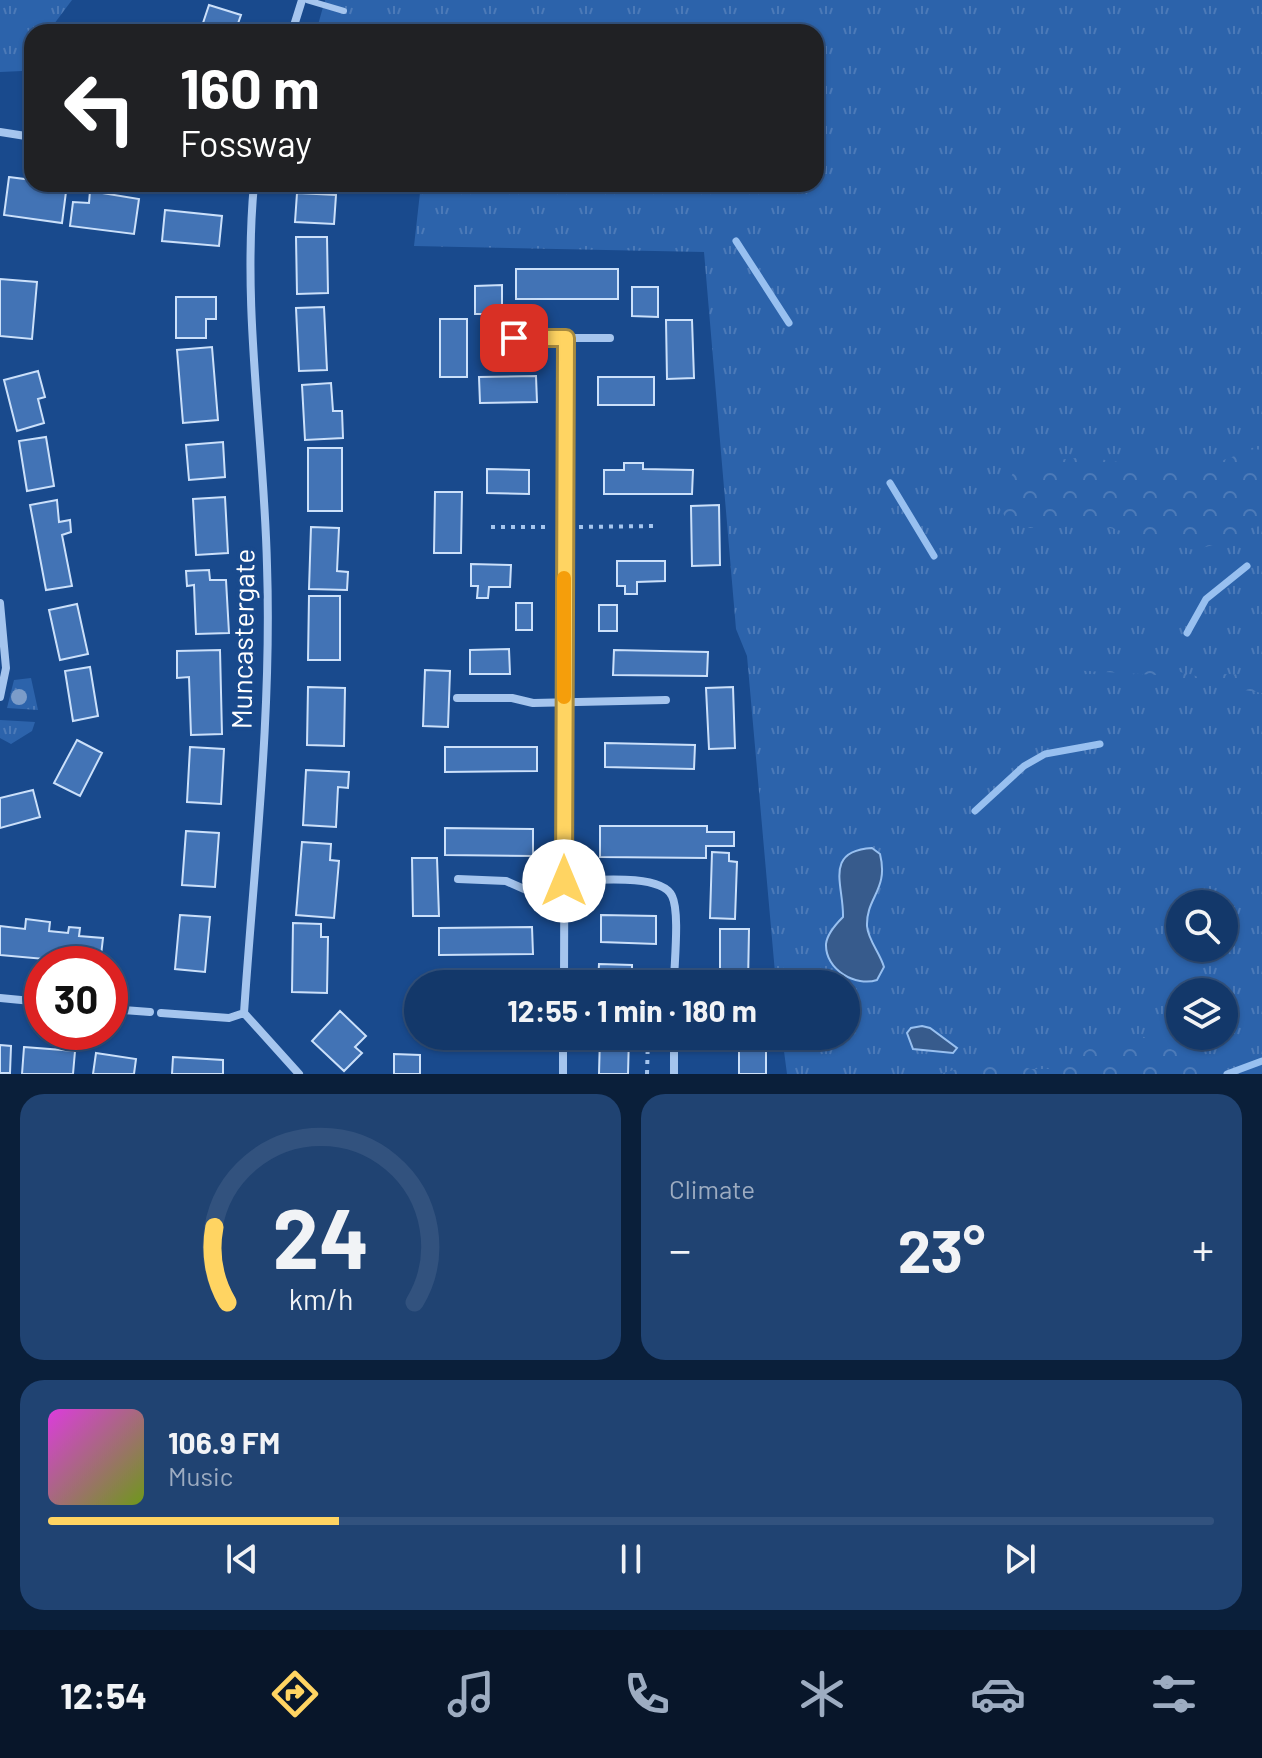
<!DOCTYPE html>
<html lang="en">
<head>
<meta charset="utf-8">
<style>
	body { margin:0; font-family:Barlow,sans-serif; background:#204372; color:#f1f3f6; height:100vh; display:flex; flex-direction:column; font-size:30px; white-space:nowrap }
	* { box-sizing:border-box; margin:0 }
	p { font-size:26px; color:#9dacc1 }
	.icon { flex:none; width:44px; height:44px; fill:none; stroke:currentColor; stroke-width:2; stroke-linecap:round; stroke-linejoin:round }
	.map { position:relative; height:1074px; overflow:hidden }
	.details { display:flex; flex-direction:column; gap:20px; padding:20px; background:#0a1f3a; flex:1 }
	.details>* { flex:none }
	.guide { position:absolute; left:24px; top:24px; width:800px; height:168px; border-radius:24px; box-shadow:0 2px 6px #0004,0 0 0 2px #32527e; background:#202124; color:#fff; overflow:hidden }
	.tools { position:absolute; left:1166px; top:890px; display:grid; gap:16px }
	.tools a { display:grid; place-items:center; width:72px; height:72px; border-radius:50%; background:#13386a; box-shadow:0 2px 6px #0004,0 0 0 2px #32527e; font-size:40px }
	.speed { position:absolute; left:24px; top:946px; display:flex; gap:16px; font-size:40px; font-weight:700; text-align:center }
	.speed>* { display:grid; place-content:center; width:104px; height:104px; border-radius:50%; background:#13386a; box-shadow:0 2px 6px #0004,0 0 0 2px #32527e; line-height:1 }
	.speed .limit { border:12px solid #d22; background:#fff; color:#111 }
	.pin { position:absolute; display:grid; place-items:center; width:68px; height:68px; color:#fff; margin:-34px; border-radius:16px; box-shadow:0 4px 12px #0006 }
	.me { position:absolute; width:88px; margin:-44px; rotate:0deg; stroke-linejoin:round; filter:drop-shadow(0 0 6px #0008) }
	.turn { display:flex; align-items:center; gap:28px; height:168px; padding:0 24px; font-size:36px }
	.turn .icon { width:104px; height:104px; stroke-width:2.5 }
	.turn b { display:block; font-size:56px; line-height:68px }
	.big { font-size:60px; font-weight:700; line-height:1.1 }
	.details .widget { flex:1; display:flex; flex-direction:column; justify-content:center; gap:12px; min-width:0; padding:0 28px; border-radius:24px; background:#204372 }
	.details .dial { align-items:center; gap:0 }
	.dial svg { height:208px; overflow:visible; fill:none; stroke:#32527e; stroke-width:7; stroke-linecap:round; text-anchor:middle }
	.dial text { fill:#f1f3f6; stroke:none }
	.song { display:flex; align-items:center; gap:24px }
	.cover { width:96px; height:96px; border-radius:12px; background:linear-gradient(135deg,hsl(300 70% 55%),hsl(80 70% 35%)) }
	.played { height:8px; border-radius:4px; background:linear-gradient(90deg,#ffd462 25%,#32527e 25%) }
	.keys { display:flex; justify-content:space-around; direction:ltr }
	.heat { display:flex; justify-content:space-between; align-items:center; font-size:44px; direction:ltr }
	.details .tiles { flex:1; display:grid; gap:20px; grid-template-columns:1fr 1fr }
	.widget:last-child { grid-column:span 2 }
	.trip { position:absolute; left:404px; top:970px; width:456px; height:80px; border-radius:40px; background:#13386a; box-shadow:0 2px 6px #0004,0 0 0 2px #32527e; font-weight:700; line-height:80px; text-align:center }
	.menu { display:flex; height:128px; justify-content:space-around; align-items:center; background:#08162a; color:#9dacc1 }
	.menu .icon { width:56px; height:56px }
	.menu .active { color:#ffd462 }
	.menu b { font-size:36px; color:#f1f3f6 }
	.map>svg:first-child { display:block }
	.grass { fill:url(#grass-tufts); fill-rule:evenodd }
	.forest { fill:url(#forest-crowns) }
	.water { fill:#375b8c; stroke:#98c0f0; stroke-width:2 }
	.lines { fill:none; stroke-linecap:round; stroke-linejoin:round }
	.stream { stroke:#98c0f0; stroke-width:7 }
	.building { fill:#4273b5; stroke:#cbe0fa; stroke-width:2 }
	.path { stroke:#a5c5ee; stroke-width:4; stroke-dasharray:4 6; stroke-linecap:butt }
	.lane { stroke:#a5c5ee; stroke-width:6 }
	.street { stroke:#a5c5ee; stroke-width:8 }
	.tree { fill:#7b9cc9 }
	.route-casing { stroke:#a68a40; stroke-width:20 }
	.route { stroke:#ffd462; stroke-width:14 }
	.slow { stroke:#f59e0b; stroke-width:14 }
	.labels { text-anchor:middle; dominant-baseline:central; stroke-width:8; stroke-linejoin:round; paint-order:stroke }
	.street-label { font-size:28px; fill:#fff; stroke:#194a8d }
</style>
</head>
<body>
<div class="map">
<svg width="1262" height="1074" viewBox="0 0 1262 1074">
	<defs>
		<pattern id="grass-tufts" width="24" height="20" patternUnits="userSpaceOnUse" patternTransform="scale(2)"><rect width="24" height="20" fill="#2c63ab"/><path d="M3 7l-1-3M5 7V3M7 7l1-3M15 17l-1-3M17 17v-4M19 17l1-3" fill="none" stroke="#4c7ab8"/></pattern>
		<pattern id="forest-crowns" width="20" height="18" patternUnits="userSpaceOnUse" patternTransform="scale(2)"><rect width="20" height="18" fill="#2c63ab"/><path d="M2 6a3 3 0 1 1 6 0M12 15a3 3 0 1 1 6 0" fill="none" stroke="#4c7ab8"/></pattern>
	</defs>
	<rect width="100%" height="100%" fill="#194a8d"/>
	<path class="grass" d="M0,0H72L48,32H32V56L22,71L0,72Z
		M325,0H1262V1074H787L782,1036H846V984H776L747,656L736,629L704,252L414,246L421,184H816V32H316ZM1180,904H1224V948H1180ZM1180,992H1224V1036H1180Z
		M31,678L38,710L7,708L14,680Z
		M0,720L35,722L32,731L11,744L0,738Z"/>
	<path class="forest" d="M1254,449L1262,450V526L1244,528L1228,541L1194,550L1087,522L1061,528H1030L1006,518L995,501L1019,464L1086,457L1118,462H1218Z
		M1055,660L1161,667L1207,679L1219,674L1262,675V693L1157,675L1053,669Z
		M1137,1034L1189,1057L1198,1074H939L1002,1057L1030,1069H1055L1099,1043Z"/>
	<path class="water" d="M872,848L880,854C889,890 866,897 867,926C868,940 880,953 884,967L877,980C856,987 825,970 826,944C827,934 836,924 843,917C844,886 823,851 872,848Z
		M922,1026L930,1028L957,1048L953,1053L913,1049L907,1033L911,1028Z"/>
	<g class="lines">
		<path class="stream" d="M736,241L789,323
			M890,483L934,556
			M1187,633L1206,599L1247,566
			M975,811L1024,766L1045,754L1100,744
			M1227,1074L1262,1061"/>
	</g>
	<path class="building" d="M209,5L241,15L235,32H200Z
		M9,177L32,180V184H67L62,223L4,215Z
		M90,191L139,199L134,234L70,226L73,202L89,203Z
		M297,193L336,195L334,224L295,222Z
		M165,210L222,216L219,246L162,241Z
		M296,237H327L328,293L297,294Z
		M516,269H618V299H516Z
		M0,279L37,282L32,339L0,336Z
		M502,285V314H475V286Z
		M632,287H658V317L632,316Z
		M176,297H216V319H206V338H176Z
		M324,307L327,370L299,371L296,308Z
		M440,319H467V377H440Z
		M666,320H692L694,378L667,379Z
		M212,347L218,420L183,423L177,350Z
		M38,371L45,397L38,399L44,423L17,431L4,380Z
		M536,376L537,402L480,403L479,377Z
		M598,377H654V405H598Z
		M331,383L333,411H342L343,438L305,440L302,385Z
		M46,437L54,486L27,491L19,441Z
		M223,442L225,477L189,480L186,445Z
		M308,448H342V511H308Z
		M624,463H643V469L693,470L692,494H604V470H624Z
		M487,469L529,470V494L487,493Z
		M435,492H462L461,553H434Z
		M225,497L228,553L196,555L193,499Z
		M57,500L59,522L70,520L71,532L62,535L72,586L46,590L30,505Z
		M719,505L720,565L692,566L691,506Z
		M311,527L339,528L337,571L348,572L347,590L309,589Z
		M617,561H665V581L637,582V594H625V586H617Z
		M471,564L511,565L510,587H489L488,598H477L478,586H471Z
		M209,570L210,580H226L229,633L196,634L194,585L187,586L186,571Z
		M309,596H340V660H308Z
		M516,603H532V630H516Z
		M77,604L88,654L60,660L49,610Z
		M599,605H617V631H599Z
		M509,649L510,674H470V650Z
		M220,650L222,734L191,735L189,677L177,678V651Z
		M614,650L708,652L707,676L613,675Z
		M90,667L98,716L73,721L65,671Z
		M425,670L450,671L448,727L423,726Z
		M308,687L345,688L344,746L307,745Z
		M733,687L735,748L709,749L706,688Z
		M77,740L102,753L80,796L54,783Z
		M605,743L695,745L694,769L605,767Z
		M190,747L224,749L221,804L187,802Z
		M445,747H537V771L445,772Z
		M306,770L349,772L348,788L338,787L336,827L303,825Z
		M33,790L40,817L0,828V798Z
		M600,826H707V832H734V846H706V858L600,857Z
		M445,828L533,829V856L445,855Z
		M186,831L219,833L215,887L182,885Z
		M302,842L331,844L330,860L339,861L334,918L296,915Z
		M712,852L729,853V861L737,862L735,919L710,918Z
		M412,858H437L439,916H413Z
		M180,915L210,917L205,972L175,969Z
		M601,915L656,916V944L601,942Z
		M26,919L50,922L49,931L68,933L69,927L80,928L79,936L103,938L100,964L0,955V926L25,929Z
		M293,923L321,924V937H328L327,993L292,992Z
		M532,927L533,954L439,955V928Z
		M720,929H749L748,984H720Z
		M599,964L632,965V984H598Z
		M340,1011L366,1036L355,1047L362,1053L344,1071L312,1041Z
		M425,1036H517V1045H425Z
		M600,1036H629L628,1074H599Z
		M739,1036H766V1074H739Z
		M0,1045L11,1046L10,1073H0Z
		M24,1047L75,1051L73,1074H22Z
		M96,1053L136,1059L134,1074H93Z
		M394,1054L420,1055V1074H394Z
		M173,1057L223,1060V1074H172Z"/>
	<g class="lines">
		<path class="path" d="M491,527H550
			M579,527L656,526
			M650,984V978H662
			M647,1074L648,1036"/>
		<path class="lane" d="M307,0L344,11"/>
		<path class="street" d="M292,32L302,0
			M0,132L32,137
			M254,184C242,311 264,438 267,565C272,714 254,865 244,1013L299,1074
			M514,338H610
			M0,603L6,668L0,697
			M457,698H512L533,703L666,700
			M458,879L506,881L540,896H564
			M564,881C588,881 661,872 672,896C680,912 674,964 674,984
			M564,984L566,338
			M0,998L42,1002
			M110,1009L150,1012
			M161,1013L229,1018L244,1013
			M674,1036V1074
			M563,1074V1036"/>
	</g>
	<circle class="tree" cx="19" cy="697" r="8"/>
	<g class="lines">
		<g class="route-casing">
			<path id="route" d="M514,338H566L564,881"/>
		</g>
		<use href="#route" class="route"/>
		<path class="slow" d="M564,697V578"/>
	</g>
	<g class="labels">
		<g class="street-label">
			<text transform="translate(242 639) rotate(-89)">Muncastergate</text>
		</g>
	</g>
</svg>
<div class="tools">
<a><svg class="icon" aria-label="search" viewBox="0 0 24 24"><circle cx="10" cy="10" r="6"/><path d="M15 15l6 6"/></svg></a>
<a><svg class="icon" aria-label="layers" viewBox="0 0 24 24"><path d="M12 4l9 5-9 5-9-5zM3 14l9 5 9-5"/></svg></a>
</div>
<div class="speed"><div class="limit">30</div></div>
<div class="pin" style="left:514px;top:338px;background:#d93025"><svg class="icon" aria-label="arrive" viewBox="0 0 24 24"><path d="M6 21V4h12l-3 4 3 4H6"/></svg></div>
<svg class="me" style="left:564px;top:881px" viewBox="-20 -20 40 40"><circle r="19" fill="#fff"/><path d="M0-13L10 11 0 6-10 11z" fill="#ffd462"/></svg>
<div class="trip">12:55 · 1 min · 180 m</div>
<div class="guide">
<div class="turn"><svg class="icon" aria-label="left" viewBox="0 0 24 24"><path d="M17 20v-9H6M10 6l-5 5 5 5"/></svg><div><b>160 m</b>Fossway</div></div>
</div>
</div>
<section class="details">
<div class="tiles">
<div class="widget dial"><svg viewBox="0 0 100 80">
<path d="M14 69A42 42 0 1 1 86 69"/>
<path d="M14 69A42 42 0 0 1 9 40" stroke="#ffd462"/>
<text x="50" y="56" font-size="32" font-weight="700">24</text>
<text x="50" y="72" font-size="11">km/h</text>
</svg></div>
<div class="widget"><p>Climate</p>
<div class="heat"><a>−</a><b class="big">23°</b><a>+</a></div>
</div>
<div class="widget">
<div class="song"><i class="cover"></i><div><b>106.9 FM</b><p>Music</p></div></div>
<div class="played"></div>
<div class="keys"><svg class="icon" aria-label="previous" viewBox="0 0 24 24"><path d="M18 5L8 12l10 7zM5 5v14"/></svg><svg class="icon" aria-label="pause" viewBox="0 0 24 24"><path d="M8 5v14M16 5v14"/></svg><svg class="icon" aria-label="next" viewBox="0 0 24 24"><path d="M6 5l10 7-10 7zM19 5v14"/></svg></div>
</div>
</div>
</section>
<nav class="menu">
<b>12:54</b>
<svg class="icon active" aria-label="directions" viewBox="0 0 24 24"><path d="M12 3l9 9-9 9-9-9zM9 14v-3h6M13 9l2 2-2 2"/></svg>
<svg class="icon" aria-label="music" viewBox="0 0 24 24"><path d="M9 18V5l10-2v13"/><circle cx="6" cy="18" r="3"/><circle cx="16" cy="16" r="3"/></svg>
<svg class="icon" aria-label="phone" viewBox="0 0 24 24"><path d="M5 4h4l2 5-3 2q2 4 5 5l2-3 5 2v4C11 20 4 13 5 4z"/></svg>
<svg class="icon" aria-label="climate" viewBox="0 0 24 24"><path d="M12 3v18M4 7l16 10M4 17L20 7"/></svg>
<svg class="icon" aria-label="car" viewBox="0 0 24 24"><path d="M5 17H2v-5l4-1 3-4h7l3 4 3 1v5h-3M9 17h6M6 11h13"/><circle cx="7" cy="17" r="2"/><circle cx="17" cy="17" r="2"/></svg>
<svg class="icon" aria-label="filters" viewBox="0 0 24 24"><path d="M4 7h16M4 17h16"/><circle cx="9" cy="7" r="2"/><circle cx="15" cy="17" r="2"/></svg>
</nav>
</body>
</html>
